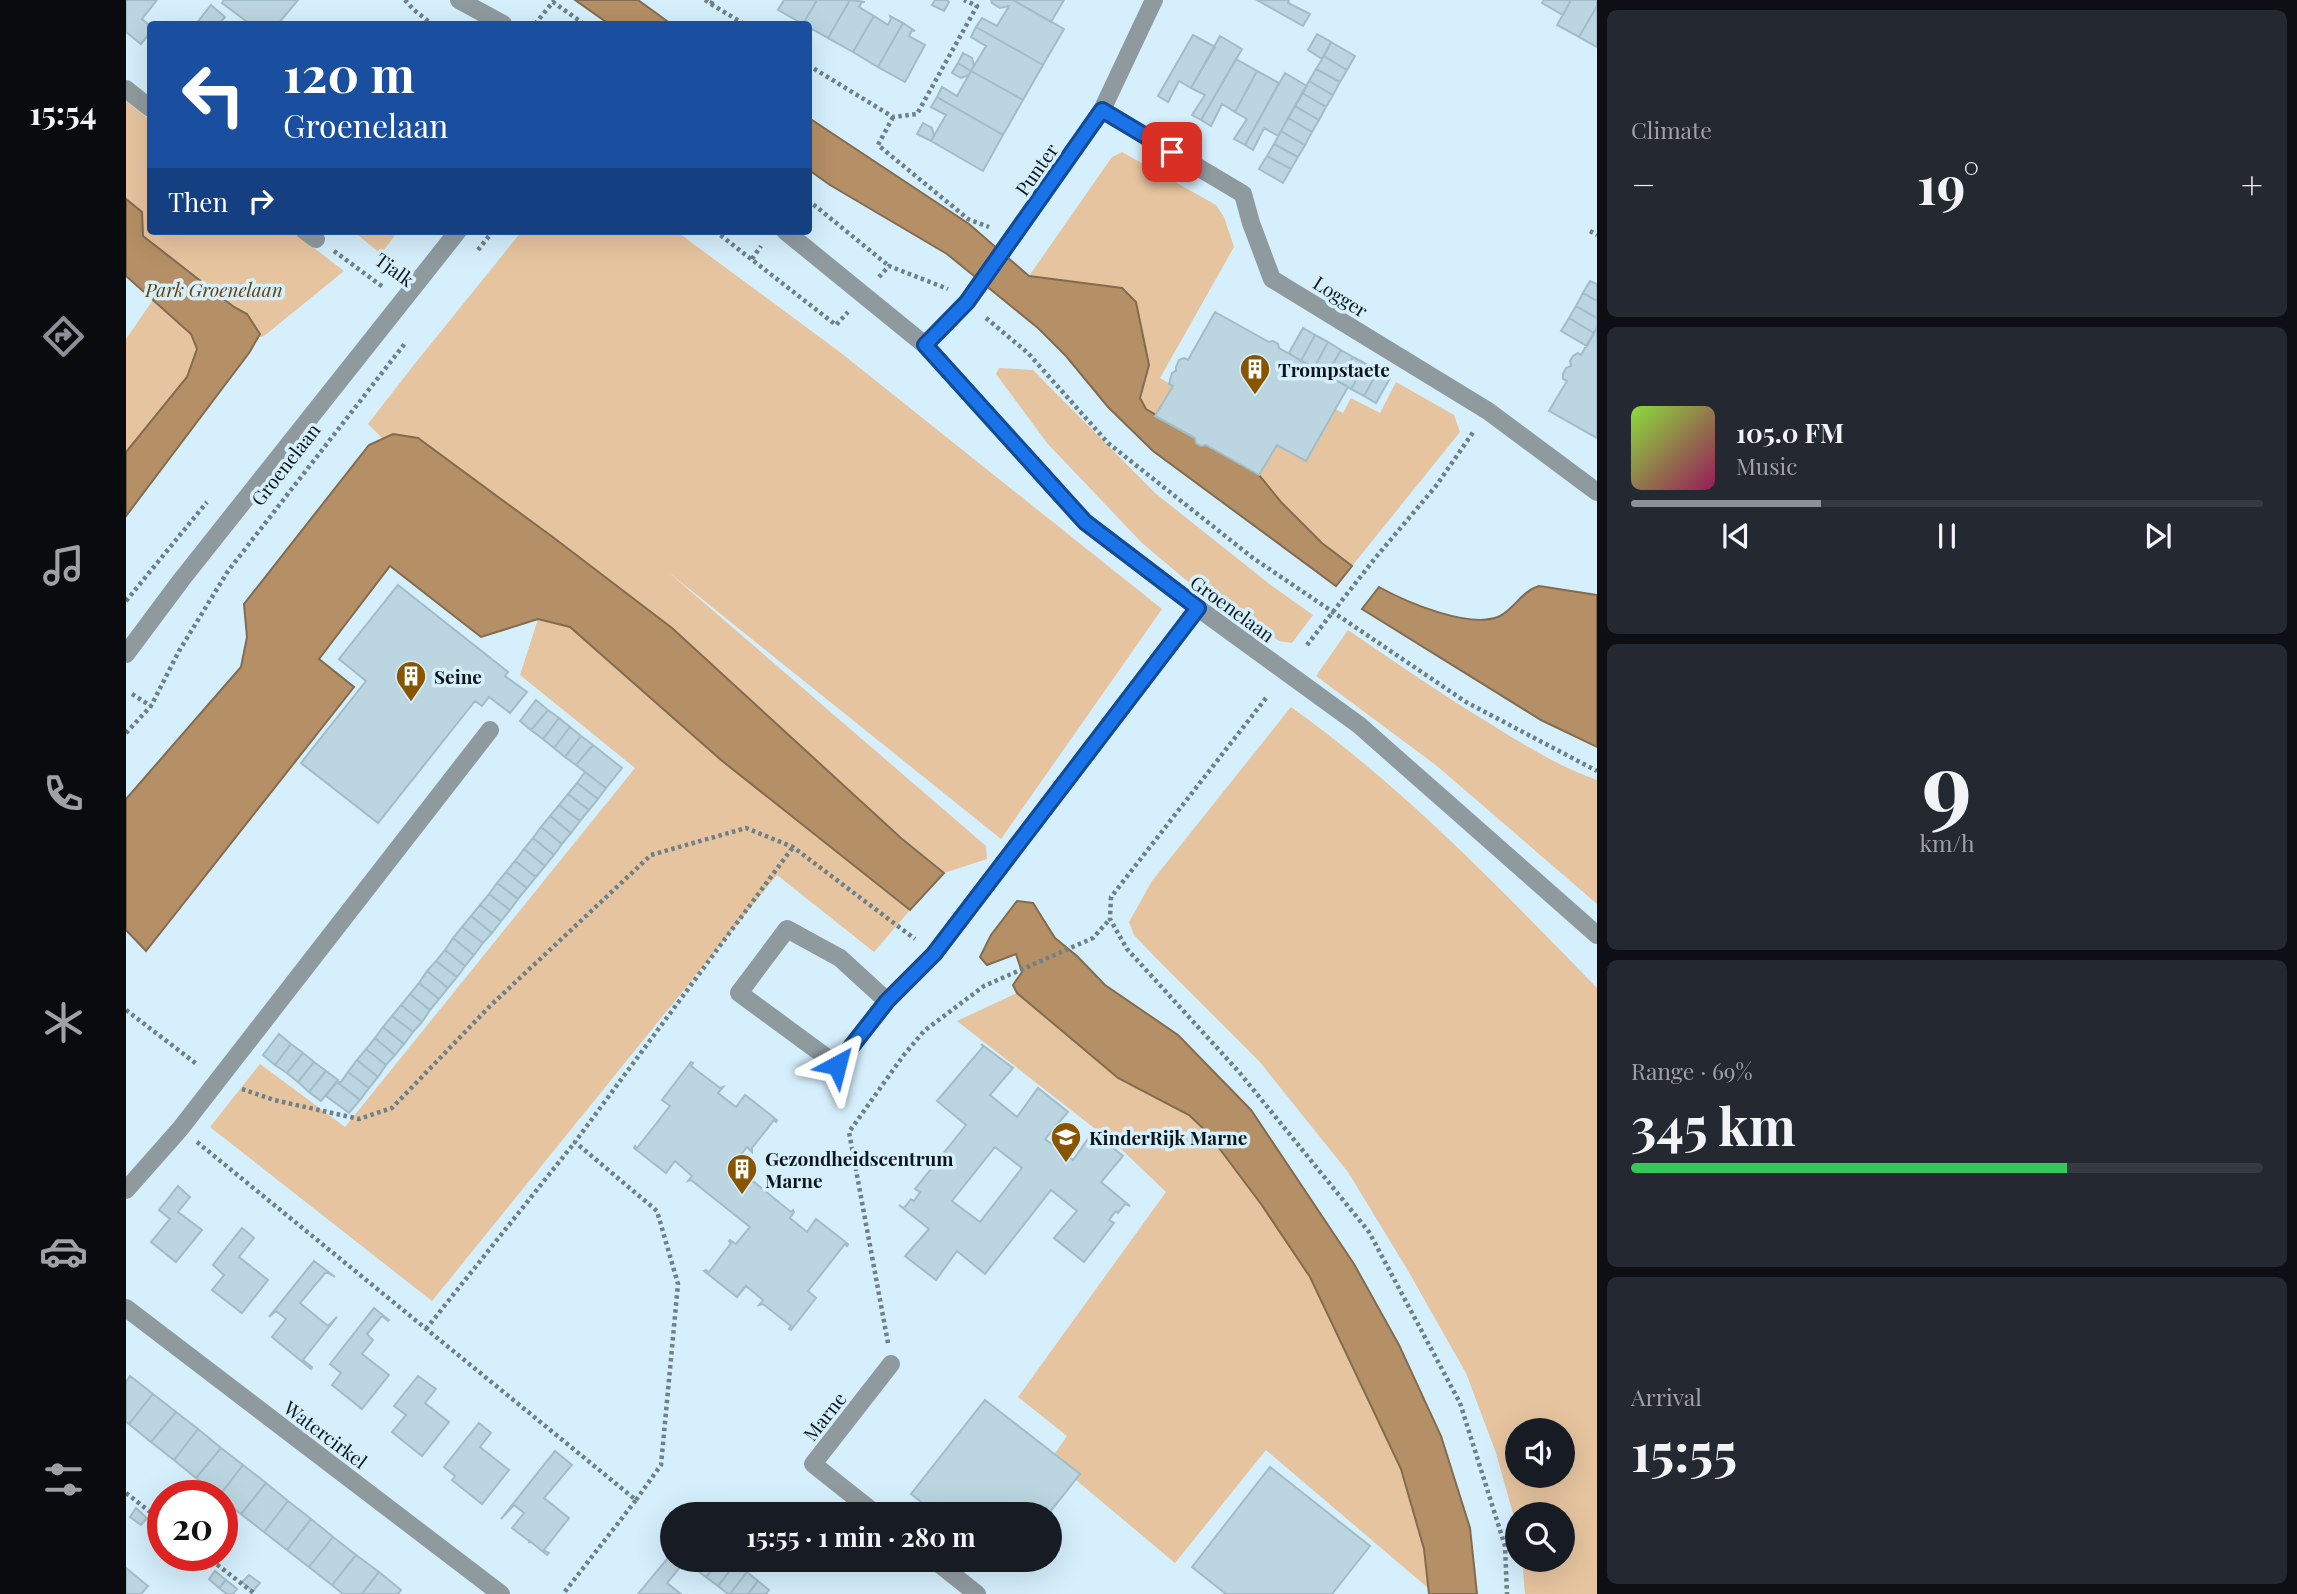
<!DOCTYPE html>
<html lang="en">
<head>
<meta charset="utf-8">
<style>
	body { margin:0; font-family:"Playfair Display",serif; background:#242831; color:#f1f3f6; height:100vh; display:flex; flex-direction:column; font-size:26px; white-space:nowrap }
	* { box-sizing:border-box; margin:0 }
	p { font-size:23px; color:#9ea1a6 }
	.icon { flex:none; width:38px; height:38px; fill:none; stroke:currentColor; stroke-width:2; stroke-linecap:round; stroke-linejoin:round }
	.map { position:relative; flex:1; overflow:hidden }
	.details { display:flex; flex-direction:column; gap:10px; padding:10px; background:#0d0f14; width:700px }
	.details>* { flex:none }
	.hud { position:absolute; left:21px; top:21px; width:665px; height:214px; border-radius:7px; box-shadow:0 7px 28px #0002; background:#1a4fa0; color:#fff; overflow:hidden }
	.tools { position:absolute; left:1379px; top:1418px; display:grid; gap:14px }
	.tools a { display:grid; place-items:center; width:70px; height:70px; border-radius:50%; background:#171b24; box-shadow:0 7px 28px #0002; font-size:35px }
	.speed { position:absolute; left:21px; top:1480px; display:flex; gap:14px; font-size:35px; font-weight:700; text-align:center }
	.speed>* { display:grid; place-content:center; width:91px; height:91px; border-radius:50%; background:#171b24; box-shadow:0 7px 28px #0002; line-height:1 }
	.speed .limit { border:10px solid #d22; background:#fff; color:#111 }
	.pin { position:absolute; display:grid; place-items:center; width:60px; height:60px; color:#fff; margin:-30px; border-radius:14px; box-shadow:0 4px 10px #0006 }
	.me { position:absolute; width:77px; margin:-38px; rotate:38deg; stroke-linejoin:round; filter:drop-shadow(0 0 5px #0008) }
	.turn { display:flex; align-items:center; gap:24px; height:147px; padding:0 21px; font-size:32px }
	.turn .icon { width:91px; height:91px; stroke-width:2.5 }
	.turn b { display:block; font-size:49px; line-height:60px }
	.then { display:flex; align-items:center; height:66px; padding:0 21px; background:#0003; gap:14px; font-size:26px }
	.big { font-size:52px; font-weight:700; line-height:1.1 }
	.details .card { flex:1; display:flex; flex-direction:column; justify-content:center; gap:10px; min-width:0; padding:0 24px; border-radius:10px; background:#242831 }
	.details .dial { align-items:center; gap:0 }
	.dial b { font-size:91px; line-height:1 }
	.song { display:flex; align-items:center; gap:21px }
	.cover { width:84px; height:84px; border-radius:10px; background:linear-gradient(135deg,hsl(90 70% 55%),hsl(330 70% 35%)) }
	.played { height:7px; border-radius:4px; background:linear-gradient(90deg,#8c9099 30%,#363941 30%) }
	.keys { display:flex; justify-content:space-around; direction:ltr }
	.heat { display:flex; justify-content:space-between; align-items:center; font-size:38px; direction:ltr }
	.charge { height:10px; border-radius:5px; background:linear-gradient(90deg,#34c759 69%,#363941 0) }
	.trip { position:absolute; left:534px; top:1502px; width:402px; height:70px; border-radius:35px; background:#171b24; box-shadow:0 7px 28px #0002; font-weight:700; line-height:70px; text-align:center }
	main { display:flex; flex:1; min-height:0 }
	.menu { display:flex; flex-direction:column; width:126px; justify-content:space-around; align-items:center; background:#090b0e; color:#9ea1a6 }
	.menu .icon { width:49px; height:49px }
	.menu .active { color:#8c9099 }
	.menu b { font-size:32px; color:#f1f3f6 }
	.map>svg:first-child { display:block }
	.green { fill:#e6c49f; fill-rule:evenodd }
	.water { fill:#b58f65; stroke:#836b4f; stroke-width:2 }
	.building { fill:#bbd5e1; stroke:#a2bcc8; stroke-width:2; fill-rule:evenodd }
	.lines { fill:none; stroke-linecap:round; stroke-linejoin:round }
	.path { stroke:#6e8088; stroke-width:4.5; stroke-dasharray:3.5 3.5; stroke-linecap:butt }
	.service { stroke:#8f9a9f; stroke-width:18 }
	.minor { stroke:#8f9a9f; stroke-width:18 }
	.tertiary { stroke:#8f9a9f; stroke-width:18 }
	.route-casing { stroke:#114b97; stroke-width:18 }
	.route { stroke:#1a73e8; stroke-width:12 }
	.labels { text-anchor:middle; dominant-baseline:central; stroke-width:7; stroke-linejoin:round; paint-order:stroke }
	.street-label { font-size:19px; fill:#0d171b; stroke:#d5effc }
	.park-label { font-size:19px; font-style:italic; fill:#653f09; stroke:#d5effc }
	.poi-label { font-size:19px; font-weight:bold; fill:#0d171b; stroke:#d5effc; text-anchor:start }
</style>
</head>
<body>
<main>
<nav class="menu">
<b>15:54</b>
<svg class="icon active" aria-label="directions" viewBox="0 0 24 24"><path d="M12 3l9 9-9 9-9-9zM9 14v-3h6M13 9l2 2-2 2"/></svg>
<svg class="icon" aria-label="music" viewBox="0 0 24 24"><path d="M9 18V5l10-2v13"/><circle cx="6" cy="18" r="3"/><circle cx="16" cy="16" r="3"/></svg>
<svg class="icon" aria-label="phone" viewBox="0 0 24 24"><path d="M5 4h4l2 5-3 2q2 4 5 5l2-3 5 2v4C11 20 4 13 5 4z"/></svg>
<svg class="icon" aria-label="climate" viewBox="0 0 24 24"><path d="M12 3v18M4 7l16 10M4 17L20 7"/></svg>
<svg class="icon" aria-label="car" viewBox="0 0 24 24"><path d="M5 17H2v-5l4-1 3-4h7l3 4 3 1v5h-3M9 17h6M6 11h13"/><circle cx="7" cy="17" r="2"/><circle cx="17" cy="17" r="2"/></svg>
<svg class="icon" aria-label="filters" viewBox="0 0 24 24"><path d="M4 7h16M4 17h16"/><circle cx="9" cy="7" r="2"/><circle cx="15" cy="17" r="2"/></svg>
</nav>
<div class="map">
<svg width="1471" height="1594" viewBox="0 0 1471 1594">
	<rect width="100%" height="100%" fill="#d5effc"/>
	<path class="green" d="M0,101L24,120V231H166L218,271L138,336L74,354L62,381L0,453V339L29,297L0,251Z
		M996,152L1090,205L1098,217L1108,247L1034,378L1047,386L1029,416L1020,409L1014,398L1023,365L1010,302L903,276L986,157Z
		M227,231H272L255,254Z
		M396,231H550L715,353L1036,609L875,839L541,571L860,846L861,859L818,873L428,538L292,438L267,434L257,439L242,424L287,366Z
		M873,368L907,370L1029,493L1146,586L1187,615L1166,643L1153,641L1116,613L1079,596L1016,543L921,443L870,374Z
		M1270,382L1328,415L1334,432L1226,566C1191,539 1161,510 1133,475L1151,445L1180,461L1209,409L1217,413L1225,398L1254,413Z
		M412,619L444,627L595,760L784,910L748,952L651,875L306,1301L84,1127L134,1064L219,1127L509,768L394,675Z
		M1222,630C1270,663 1317,695 1366,725C1400,746 1434,767 1471,780V904L1311,766L1190,676Z
		M1165,707C1278,788 1374,888 1471,988V1594H1399L1396,1559H1437V1514H1391V1528L1370,1453L1340,1373L1281,1269L1222,1172L1133,1061L1032,960L1008,935L1003,922L1026,881ZM1391,1430H1437V1475H1391Z
		M891,993L992,1078L1063,1115L1081,1132L1135,1204L1184,1277L1275,1469L1298,1549L1302,1588L1140,1450L1049,1563L925,1459L941,1436L892,1397L1040,1192L995,1149L831,1021Z"/>
	<path class="water" d="M449,0H512L545,24H483Z
		M683,118L843,224L903,276L996,288L1010,302L1023,365L1014,398L1020,409L1133,475L1155,502L1196,543L1226,566L1210,586L1027,451L982,407L940,356L912,328L821,254L704,185L683,170Z
		M0,199L16,212L17,236L108,307L121,314L134,334L123,353L0,516V452L61,377L71,349L65,334L0,276Z
		M267,434L292,438L428,538L546,628L775,838L818,873L784,910L595,760L444,627L412,619L355,637L264,566L193,659L228,687L20,951L0,930V799L115,667L121,637L118,604L243,445Z
		M1413,586L1471,595V747L1415,720L1236,609L1253,587C1280,602 1345,630 1374,616C1389,608 1396,591 1413,586Z
		M891,901L907,903L929,938L951,956L979,985L1052,1035L1125,1110L1228,1264L1273,1345L1315,1436L1344,1528L1351,1594H1303L1298,1549L1275,1469L1184,1277L1135,1204L1081,1132L1063,1115L992,1078L891,993L887,985L896,972L890,954L861,965L854,957L865,935Z"/>
	<path class="building" d="M0,0H31L16,19L24,26V33L15,44L0,32Z
		M98,0H172L152,24H124L96,3Z
		M658,0H691L677,24L652,10Z
		M691,0H724L702,38L682,27V24H677Z
		M724,0L739,2H736L733,7L748,16L727,52L702,38Z
		M809,0H821L823,2L818,11L806,5Z
		M865,0H887L938,29L917,65L850,27L856,18L871,26L883,6L874,8L866,3Z
		M887,0H938L925,22Z
		M1131,0H1163L1162,3L1184,14L1177,26Z
		M1418,0H1445L1437,15L1416,3Z
		M1445,0H1471V6L1453,37L1431,25Z
		M85,5L99,17L93,24H70Z
		M1471,6V47L1453,37Z
		M748,16L762,25L765,19L764,16L777,23L752,67L727,52Z
		M777,23L789,31L786,30L783,36L799,45L779,82L752,67Z
		M850,27L917,65L897,100L845,71L860,46L845,37Z
		M1191,34L1205,42L1196,59L1182,50Z
		M1067,35L1089,47L1065,88L1053,81L1042,102L1032,96Z
		M1094,36L1116,49L1075,120L1066,115L1079,95L1065,88Z
		M1205,42L1229,56L1221,70L1198,56Z
		M837,53L846,58L848,66L845,71L832,63Z
		M1198,56L1221,70L1214,82L1190,69Z
		M1110,59L1131,71L1109,112L1096,104L1085,126L1075,120Z
		M832,63L845,71L843,75L835,78L826,73Z
		M1190,69L1214,82L1207,95L1183,81Z
		M845,71L897,100L877,135L811,97L816,87L831,96Z
		M1131,71L1153,83L1119,145L1108,139L1121,119L1109,112Z
		M1159,73L1181,86L1152,136L1138,128L1127,150L1119,145Z
		M1183,81L1207,95L1200,107L1176,93Z
		M1176,93L1200,107L1193,120L1169,106Z
		M811,97L877,135L857,171L805,141L820,115L805,107Z
		M1169,106L1193,120L1186,132L1162,118Z
		M1162,118L1186,132L1179,145L1155,131Z
		M797,123L806,128L808,136L805,141L791,134Z
		M1155,131L1179,145L1172,157L1148,144Z
		M1148,144L1172,157L1165,169L1141,156Z
		M1141,156L1165,169L1157,183L1133,169Z
		M1464,281L1471,284V301L1457,293Z
		M1457,293L1471,301V318L1450,306Z
		M1450,306L1471,318V327L1468,333L1443,318Z
		M1089,312L1143,342L1147,341L1152,344L1153,348L1222,387L1180,461L1151,445L1133,475L1080,445L1075,446L1070,443L1069,438L1029,416L1047,386L1043,384L1046,373L1050,371V367L1053,360L1058,358L1062,360Z
		M1443,318L1468,333L1461,346L1435,331Z
		M1471,327V438L1423,411L1441,381L1437,379V374L1440,368L1445,366L1444,361L1447,356L1452,353L1455,355Z
		M1177,328L1189,335L1175,361L1163,353Z
		M1189,335L1202,342L1188,368L1175,361Z
		M1202,342L1215,350L1200,375L1188,368Z
		M1215,350L1227,357L1213,382L1200,375Z
		M1227,357L1240,364L1225,389L1213,382Z
		M1240,364L1252,371L1238,396L1225,389Z
		M1252,371L1264,378L1250,403L1238,396Z
		M272,585L382,672L379,676L401,692L384,713L363,697L356,706L349,701L252,823L175,763L240,681L213,659Z
		M410,700L422,710L405,730L394,721Z
		M422,710L433,718L417,739L405,730Z
		M433,718L444,727L428,748L417,739Z
		M444,727L455,736L439,757L428,748Z
		M455,736L467,745L450,765L439,757Z
		M467,745L496,768L480,788L450,765Z
		M459,772L480,788L472,799L451,783Z
		M451,783L472,799L463,810L442,794Z
		M442,794L463,810L454,821L433,805Z
		M433,805L454,821L445,833L424,816Z
		M424,816L445,833L436,844L415,827Z
		M415,827L436,844L428,855L407,838Z
		M407,838L428,855L419,866L398,849Z
		M398,849L419,866L410,877L389,861Z
		M389,861L410,877L401,888L380,872Z
		M380,872L401,888L392,899L371,883Z
		M371,883L392,899L384,910L363,894Z
		M363,894L384,910L375,921L354,905Z
		M354,905L375,921L366,933L345,916Z
		M345,916L366,933L357,943L336,927Z
		M336,927L357,943L348,955L327,938Z
		M327,938L348,955L339,966L319,950Z
		M319,950L339,966L331,977L310,961Z
		M310,961L331,977L322,988L301,971Z
		M301,971L322,988L313,999L293,983Z
		M293,983L313,999L304,1010L284,994Z
		M284,994L304,1010L296,1022L275,1005Z
		M275,1005L296,1022L287,1032L266,1016Z
		M266,1016L287,1032L278,1044L257,1027Z
		M257,1027L278,1044L269,1055L249,1038Z
		M153,1034L165,1044L149,1065L137,1055Z
		M249,1038L269,1055L260,1065L240,1049Z
		M165,1044L177,1053L161,1073L149,1065Z
		M855,1044L887,1068L864,1095L891,1117L912,1088L942,1112L919,1139L947,1160L967,1132L997,1156L975,1182L1004,1206L999,1204L992,1213L990,1211L983,1220L988,1223L958,1262L928,1238L951,1211L925,1190L859,1274L831,1251L810,1280L779,1256L803,1229L773,1205L778,1208L785,1199L788,1201L794,1192L789,1189L840,1125L811,1101L857,1047ZM869,1147L896,1168L854,1222L826,1201Z
		M240,1049L260,1065L252,1077L231,1060Z
		M177,1053L188,1062L172,1082L161,1073Z
		M231,1060L252,1077L243,1088L222,1072Z
		M188,1062L200,1071L183,1092L172,1082Z
		M565,1062L567,1063L565,1066L594,1088L597,1087L592,1093L610,1107L619,1095L651,1120L650,1122L648,1120L626,1148V1152L621,1147L607,1165L665,1212L667,1210L668,1212L664,1218L681,1232L690,1219L722,1244L721,1246L719,1244L682,1291L690,1298L665,1330L663,1329L665,1326L637,1304L633,1305L637,1300L620,1286L611,1297L578,1271L580,1270L583,1272L605,1243L603,1241L604,1240L610,1244L624,1227L565,1180L562,1181L566,1176L549,1161L540,1173L508,1148L509,1146L511,1148L544,1106L536,1100Z
		M200,1071L212,1080L195,1101L183,1092Z
		M222,1072L243,1088L234,1100L211,1082H215Z
		M211,1082L234,1100L223,1113L200,1096Z
		M52,1186L64,1197L52,1212L76,1230L50,1262L25,1242L44,1219L33,1210Z
		M116,1228L128,1238L113,1257L142,1280L116,1313L86,1290L98,1275L87,1265Z
		M188,1261L209,1277L200,1272L174,1303L202,1326L211,1317L177,1360L186,1367L185,1369L146,1337L160,1319L150,1311L143,1317Z
		M248,1308L263,1320L262,1321L256,1316L241,1334L247,1340L236,1354L263,1375L236,1409L206,1385L215,1373L204,1364Z
		M4,1376L27,1394L3,1424L0,1422V1382Z
		M292,1376L310,1389L299,1403L323,1422L296,1456L266,1432L280,1415L268,1406Z
		M27,1394L50,1412L25,1442L3,1424Z
		M859,1400L954,1474L924,1512L920,1508L915,1514H823L825,1512L813,1503L807,1511L785,1494Z
		M50,1412L72,1429L48,1460L25,1442Z
		M353,1423L365,1433L354,1447L383,1470L356,1504L326,1480L329,1476L318,1467Z
		M72,1429L95,1448L70,1478L48,1460Z
		M95,1448L117,1465L93,1496L70,1478Z
		M429,1451L446,1465L418,1498L443,1518L418,1550L423,1553L421,1555L404,1541L403,1543V1541L386,1528L398,1513L388,1505L375,1519Z
		M117,1465L140,1483L115,1514L96,1499V1496H93Z
		M1144,1467L1244,1546L1206,1594H1100L1066,1567Z
		M140,1483L162,1501L138,1532L115,1514Z
		M162,1501L185,1519L161,1550L138,1532Z
		M10,1508L21,1518L15,1525L4,1517Z
		M185,1519L207,1537L183,1567L161,1550Z
		M207,1537L230,1555L206,1585L183,1567Z
		M546,1553V1559L559,1561L541,1583L555,1594H512Z
		M230,1555L253,1572L236,1594H217L206,1585Z
		M576,1559H595L580,1577L569,1569Z
		M595,1559H604L609,1564L592,1586L580,1577Z
		M609,1564L621,1572L604,1594H602L592,1586Z
		M0,1568L22,1586L15,1594H0Z
		M89,1571L100,1580L93,1588L83,1579Z
		M253,1572L275,1590L272,1594H236Z
		M621,1572L632,1581L622,1594H604Z
		M123,1575L134,1583L127,1591L116,1582Z
		M100,1580L111,1589L107,1594H101L93,1588Z
		M632,1581L643,1590L640,1594H622Z"/>
	<g class="lines">
		<path class="path" d="M279,0L288,10L306,24
			M579,0L585,4L587,0
			M585,4L618,24
			M409,24L427,2L458,24
			M682,65L767,117L791,114L851,6L838,0
			M767,117L752,145L842,219L863,227
			M682,200L763,266
			M589,231L710,325L722,312
			M1464,231L1471,235
			M352,250L367,231
			M208,251L257,287
			M626,259L635,246
			M753,277L763,266L822,289
			M860,318L902,353L982,443L1127,558L1340,702L1471,771
			M0,601L81,502
			M1181,645L1250,557L1310,486L1348,431
			M6,694L25,706
			M1140,698L985,897L984,919L1001,949L1113,1072L1243,1232L1334,1403L1379,1546L1381,1594
			M0,733L25,706L53,651L102,571L280,342
			M0,1010L72,1065
			M116,1089L148,1100L233,1119L266,1108L364,1006L525,855L620,828L667,847L789,939
			M71,1142L510,1500L437,1594
			M300,1329L449,1142
			M762,1343L723,1132L777,1056L798,1031L858,986L967,938L984,919
			M0,1493L37,1522
			M510,1500L535,1465L552,1284L531,1211L449,1142L667,847
			M80,1556L129,1594"/>
		<path class="service" d="M761,1001L714,958L661,929L613,993L711,1065L761,1001L808,954L1072,608"/>
		<path class="minor" d="M333,0L377,24
			M0,89L24,108
			M976,110L1117,194L1125,223L1146,279L1362,411L1471,492
			M179,231L190,239
			M799,345L841,302L976,110L1028,0
			M0,1190L54,1129L364,730
			M0,1308L375,1594
			M750,1514L687,1464L765,1364
			M807,1559L851,1594"/>
		<path class="tertiary" d="M659,231L799,345L959,522L1072,608L1233,725L1471,935
			M0,654L56,579L332,231"/>
	</g>
	<g class="lines">
		<g class="route-casing">
			<path id="route" d="M711,1065L761,1001L808,954L1072,608L959,522L799,345L841,302L976,110L1046,152"/>
		</g>
		<use href="#route" class="route"/>
	</g>
	<defs>
		<g id="building-pin" transform="scale(1.575)"><path d="M0 17L-7.5 6A9.5 9.5 0 1 1 7.5 6Z" fill="#895501" stroke="#d5effc"/><path d="M-4-6H4V6H1V3H-1V6H-4ZM-2.5-4.3h1.7v1.8h-1.7ZM.8-4.3h1.7v1.8H.8ZM-2.5-1h1.7V.8h-1.7ZM.8-1h1.7V.8H.8Z" fill="#fff"/></g>
		<g id="school-pin" transform="scale(1.575)"><path d="M0 17L-7.5 6A9.5 9.5 0 1 1 7.5 6Z" fill="#895501" stroke="#d5effc"/><path d="M0-5L7-2L0 1L-7-2ZM-4 1L0 2.5L4 1V4Q0 6-4 4Z" fill="#fff"/></g>
	</defs>
	<g fill-rule="evenodd">
		<use href="#building-pin" x="1129" y="369"/>
		<use href="#building-pin" x="285" y="676"/>
		<use href="#school-pin" x="940" y="1137"/>
		<use href="#building-pin" x="616" y="1169"/>
	</g>
	<g class="labels">
		<g class="street-label">
			<text transform="translate(910 169) rotate(-55)">Punter</text>
			<text transform="translate(269 269) rotate(36)">Tjalk</text>
			<text transform="translate(1215 296) rotate(32)">Logger</text>
			<text transform="translate(159 464) rotate(-52)">Groenelaan</text>
			<text transform="translate(1107 608) rotate(36)">Groenelaan</text>
			<text transform="translate(698 1416) rotate(-52)">Marne</text>
			<text transform="translate(200 1434) rotate(37)">Watercirkel</text>
		</g>
		<g class="park-label">
			<text x="88" y="289">Park Groenelaan</text>
		</g>
		<g class="poi-label">
			<text x="1152" y="369">Trompstaete</text>
			<text x="308" y="676">Seine</text>
			<text x="963" y="1137">KinderRijk Marne</text>
			<text x="639" y="1158">Gezondheidscentrum<tspan x="639" dy="22">Marne</tspan></text>
		</g>
	</g>
</svg>
<div class="tools">
<a><svg class="icon" aria-label="sound" viewBox="0 0 24 24"><path d="M4 9h4l5-4v14l-5-4H4zM17 9q2 3 0 6"/></svg></a>
<a><svg class="icon" aria-label="search" viewBox="0 0 24 24"><circle cx="10" cy="10" r="6"/><path d="M15 15l6 6"/></svg></a>
</div>
<div class="speed"><div class="limit">20</div></div>
<div class="pin" style="left:1046px;top:152px;background:#d93025"><svg class="icon" aria-label="arrive" viewBox="0 0 24 24"><path d="M6 21V4h12l-3 4 3 4H6"/></svg></div>
<svg class="me" style="left:711px;top:1065px" viewBox="-20 -20 40 40"><path d="M0-17L14 15 0 8-14 15z" fill="#1a73e8" stroke="#fff" stroke-width="4"/></svg>
<div class="trip">15:55 · 1 min · 280 m</div>
<div class="hud">
<div class="turn"><svg class="icon" aria-label="left" viewBox="0 0 24 24"><path d="M17 20v-9H6M10 6l-5 5 5 5"/></svg><div><b>120 m</b>Groenelaan</div></div>
<div class="then">Then<svg class="icon" aria-label="right" viewBox="0 0 24 24"><path d="M7 20v-9h11M14 6l5 5-5 5"/></svg></div>
</div>
</div>
<section class="details">
<div class="card"><p>Climate</p>
<div class="heat"><a>−</a><b class="big">19°</b><a>+</a></div>
</div>
<div class="card">
<div class="song"><i class="cover"></i><div><b>105.0 FM</b><p>Music</p></div></div>
<div class="played"></div>
<div class="keys"><svg class="icon" aria-label="previous" viewBox="0 0 24 24"><path d="M18 5L8 12l10 7zM5 5v14"/></svg><svg class="icon" aria-label="pause" viewBox="0 0 24 24"><path d="M8 5v14M16 5v14"/></svg><svg class="icon" aria-label="next" viewBox="0 0 24 24"><path d="M6 5l10 7-10 7zM19 5v14"/></svg></div>
</div>
<div class="card dial"><b>9</b><p>km/h</p></div>
<div class="card"><p>Range · 69%</p><b class="big">345 km</b><div class="charge"></div></div>
<div class="card"><p>Arrival</p><b class="big">15:55</b></div>
</section>
</main>
</body>
</html>
